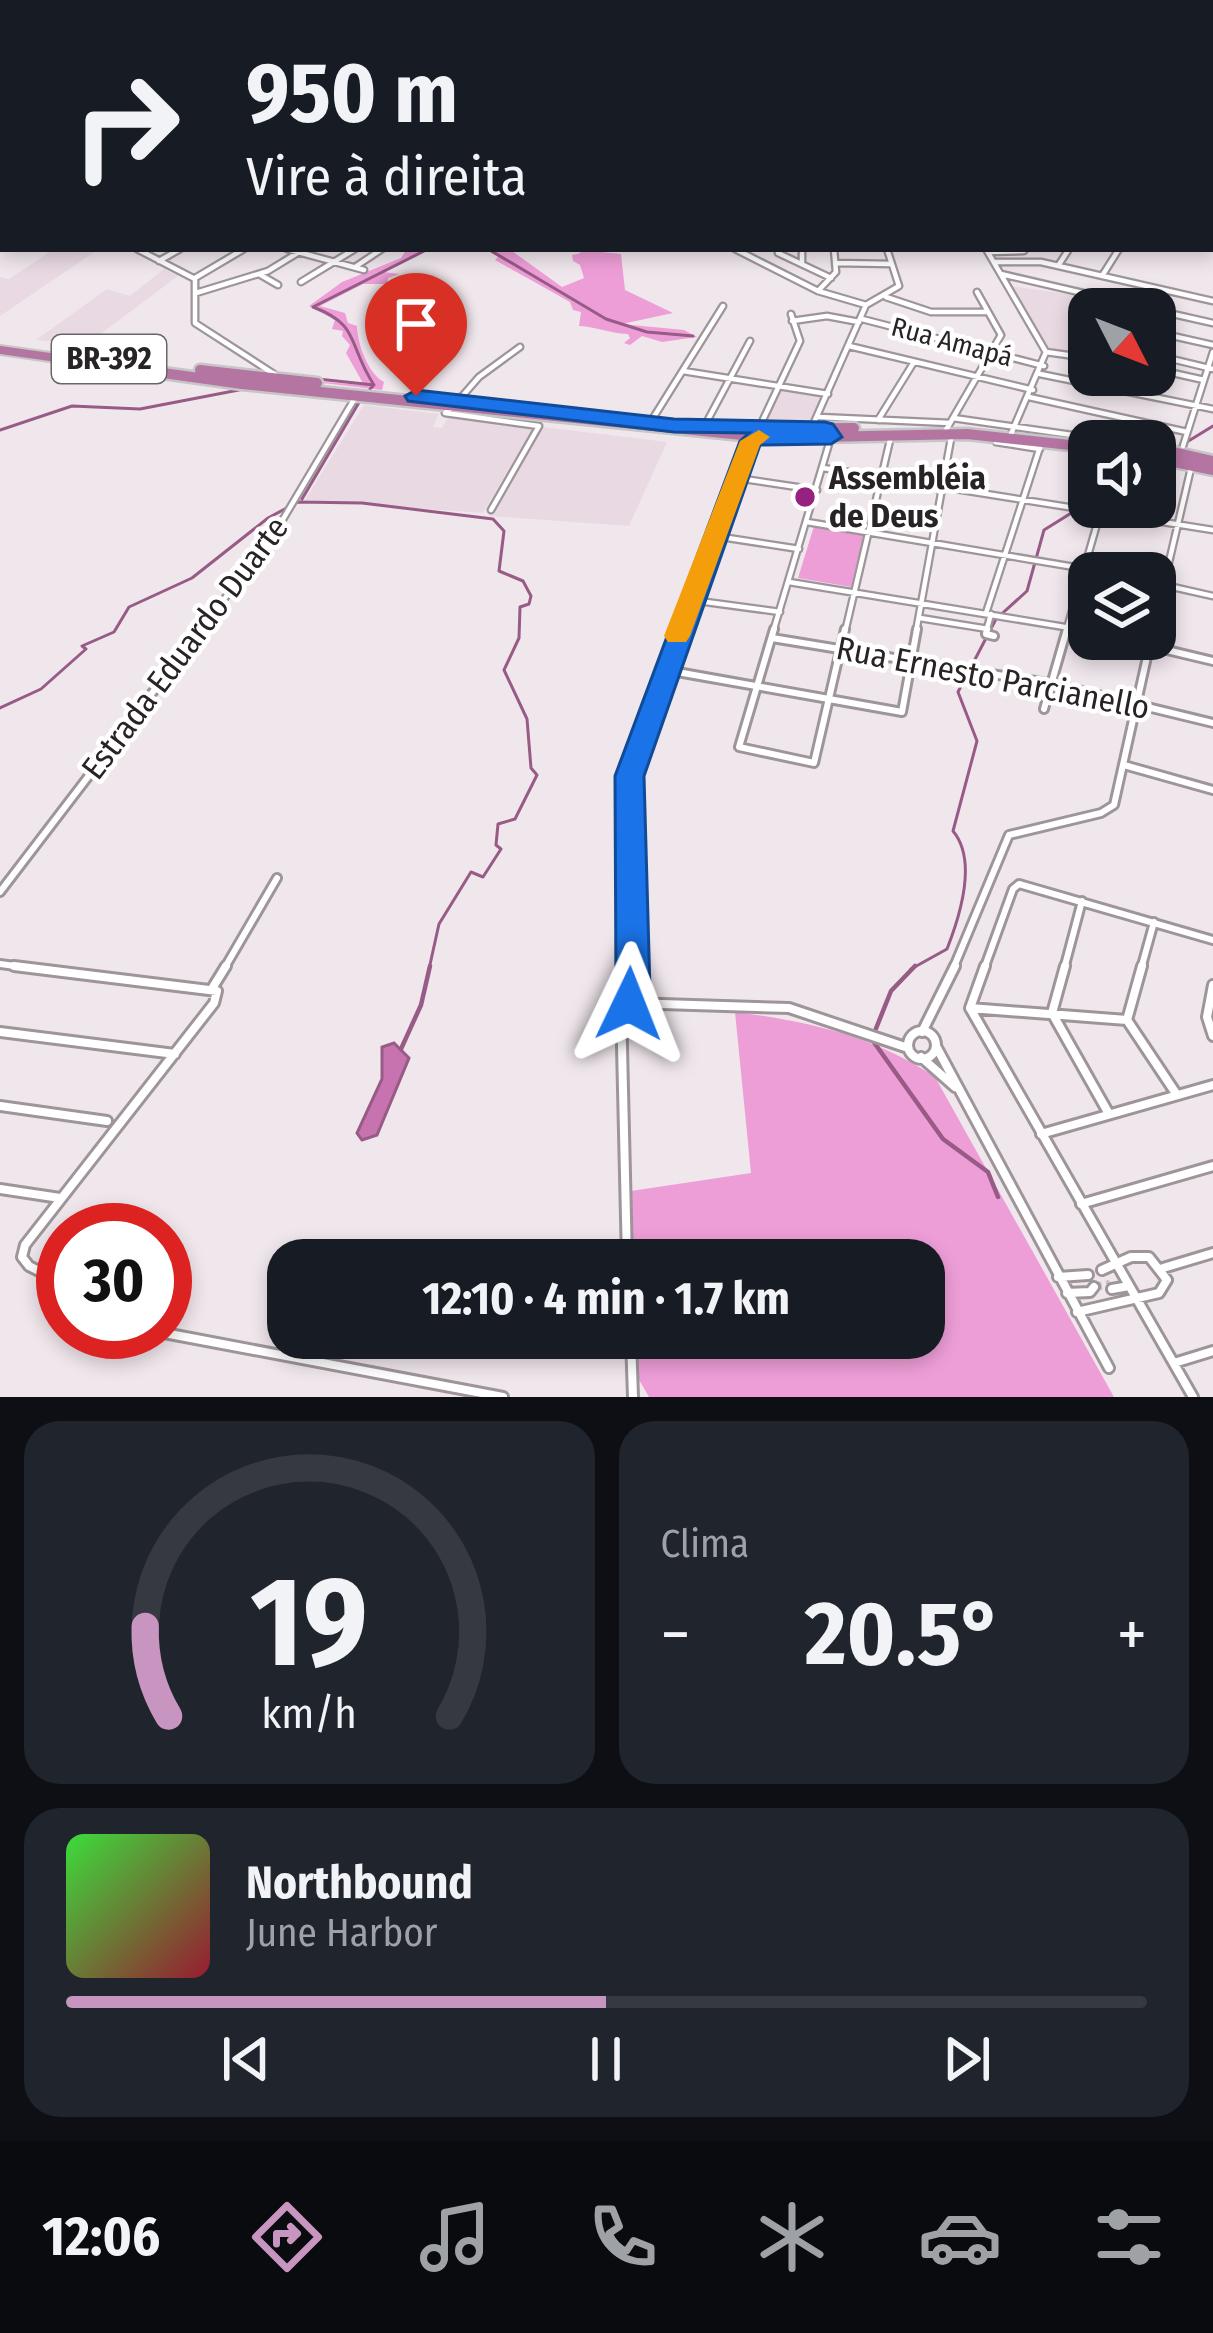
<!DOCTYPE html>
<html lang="pt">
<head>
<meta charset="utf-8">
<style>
	body { margin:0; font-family:"Fira Sans Condensed",sans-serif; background:#20242c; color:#f1f3f6; height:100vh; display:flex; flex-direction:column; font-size:45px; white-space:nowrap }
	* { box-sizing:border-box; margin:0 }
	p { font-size:39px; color:#9ea1a6 }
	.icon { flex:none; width:66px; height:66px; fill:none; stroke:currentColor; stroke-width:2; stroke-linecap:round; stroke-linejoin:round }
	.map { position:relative; height:1397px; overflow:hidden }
	.sheet { display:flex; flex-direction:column; gap:24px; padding:24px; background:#0d0f14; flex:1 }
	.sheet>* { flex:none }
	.banner { position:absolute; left:0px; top:0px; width:1215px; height:252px; box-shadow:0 6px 18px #0003; background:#171b24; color:#f1f3f6; overflow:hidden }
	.needle { width:78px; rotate:132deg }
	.tools { position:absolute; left:1068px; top:288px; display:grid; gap:24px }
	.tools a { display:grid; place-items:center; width:108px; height:108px; border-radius:24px; background:#171b24; box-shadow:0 6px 18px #0003; font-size:60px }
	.speed { position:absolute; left:36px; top:1203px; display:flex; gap:24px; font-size:60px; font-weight:700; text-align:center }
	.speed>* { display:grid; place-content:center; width:156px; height:156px; border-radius:50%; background:#171b24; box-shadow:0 6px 18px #0003; line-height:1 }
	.speed .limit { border:18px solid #d22; background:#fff; color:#111 }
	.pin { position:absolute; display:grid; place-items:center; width:102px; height:102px; color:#fff; margin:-123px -51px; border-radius:50% 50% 50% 0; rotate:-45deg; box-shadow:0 0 12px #0007 }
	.pin .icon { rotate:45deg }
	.me { position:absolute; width:132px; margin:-66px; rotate:2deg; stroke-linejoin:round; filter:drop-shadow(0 0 9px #0008) }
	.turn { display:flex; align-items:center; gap:42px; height:252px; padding:0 48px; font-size:54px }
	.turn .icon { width:156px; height:156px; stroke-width:2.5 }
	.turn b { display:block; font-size:84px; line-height:102px }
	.big { font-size:90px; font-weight:700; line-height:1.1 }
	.sheet .widget { flex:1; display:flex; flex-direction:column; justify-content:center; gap:18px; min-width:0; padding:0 42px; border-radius:36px; background:#20242c }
	.sheet .dial { align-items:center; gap:0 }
	.dial svg { height:312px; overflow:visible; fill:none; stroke:#363941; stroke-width:7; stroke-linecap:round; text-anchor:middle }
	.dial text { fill:#f1f3f6; stroke:none }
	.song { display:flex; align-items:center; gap:36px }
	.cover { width:144px; height:144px; border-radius:18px; background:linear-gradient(135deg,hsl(120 70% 55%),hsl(350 70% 35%)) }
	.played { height:12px; border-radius:6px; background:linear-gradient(90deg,#c894c0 50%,#363941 50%) }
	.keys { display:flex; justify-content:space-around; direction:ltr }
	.heat { display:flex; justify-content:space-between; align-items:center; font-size:66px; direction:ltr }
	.sheet .tiles { flex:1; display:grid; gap:24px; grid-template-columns:1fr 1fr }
	.widget:last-child { grid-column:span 2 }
	.trip { position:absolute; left:267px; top:1239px; width:678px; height:120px; border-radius:36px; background:#171b24; box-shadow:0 6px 18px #0003; font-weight:700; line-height:120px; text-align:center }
	.tabs { display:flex; height:192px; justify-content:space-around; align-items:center; background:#090b0e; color:#9ea1a6 }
	.tabs .icon { width:84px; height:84px }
	.tabs .on { color:#c894c0 }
	.tabs b { font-size:54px; color:#f1f3f6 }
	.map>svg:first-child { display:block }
	.built { fill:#e9d9e3 }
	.green { fill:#ee9ed7 }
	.water { fill:#c773af; stroke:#975b86; stroke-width:3 }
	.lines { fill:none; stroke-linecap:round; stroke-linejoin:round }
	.stream-far1 { stroke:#975b86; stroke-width:3 }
	.stream { stroke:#975b86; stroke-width:4.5 }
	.minor-tunnel { stroke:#c8c0c5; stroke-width:8; stroke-dasharray:8 4.5; stroke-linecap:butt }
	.minor-far3-casing { stroke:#9e959b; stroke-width:6 }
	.minor-far2-casing { stroke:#9e959b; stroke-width:9 }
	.minor-far1-casing { stroke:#9e959b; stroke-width:12 }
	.minor-casing { stroke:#9e959b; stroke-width:14 }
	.highway-far1-casing { stroke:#c7c6c7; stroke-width:12 }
	.highway-casing { stroke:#c7c6c7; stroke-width:15 }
	.minor-far3 { stroke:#fff; stroke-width:3 }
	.minor-far2 { stroke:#fff; stroke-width:4.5 }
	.minor-far1 { stroke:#fff; stroke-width:6 }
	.minor { stroke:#fff; stroke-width:8 }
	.highway-far1 { stroke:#b575a3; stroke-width:8 }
	.highway { stroke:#b575a3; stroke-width:10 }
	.route { fill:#1a73e8; stroke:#114b97; stroke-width:3 }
	.slow { fill:#f59e0b }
	.poi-dot { fill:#96217e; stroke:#fff; stroke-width:4.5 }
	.labels { text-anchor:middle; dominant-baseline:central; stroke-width:9; stroke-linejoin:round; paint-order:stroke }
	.far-street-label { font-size:27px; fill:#282426; stroke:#fff }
	.shield { fill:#fff; stroke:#686667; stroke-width:3 }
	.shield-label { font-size:30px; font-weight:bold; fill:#282426 }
	.poi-label { font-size:33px; font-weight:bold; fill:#282426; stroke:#fff; text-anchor:start }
	.street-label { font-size:33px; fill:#282426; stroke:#fff }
</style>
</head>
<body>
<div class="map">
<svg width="1213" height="1397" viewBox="0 0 1213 1397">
	<rect width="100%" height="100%" fill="#f0e7ed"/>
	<path class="built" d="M54,249H99L0,316V277L9,279Z
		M164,269L178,276L86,345L36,340L107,289L130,296Z
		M1009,286L1084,296L1080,304L1103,309H1089L1088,356L1047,350Z
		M783,388L826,395L812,423L767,420Z
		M364,405L439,414L433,427L442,428L449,415L535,425L483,513L305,500Z
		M543,427L667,442L629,526L490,516Z"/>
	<path class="green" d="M396,249H430L383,272L399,274L388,278L387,284H363L320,306L345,313L348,323L357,326C357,341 367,373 384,382L382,390L298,380L364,385L346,353L350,345L342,336L343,331L332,329L335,320L309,306L342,282L401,258L405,252Z
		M485,249L512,251L562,287L584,278L580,265L573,261L572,255L581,253L572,249L621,254L625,290L673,313L622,324L684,330L697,337L662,342L642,336L630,345L624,343L630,338L628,334C608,333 597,327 579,326L581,312L573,310L570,302L495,260L498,257Z
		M814,526L864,534L851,587L798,578Z
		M735,1012C807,1021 874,1036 935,1077L1114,1397H649L638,1378L637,1338H924V1260H634L631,1191L751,1173Z"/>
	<path class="water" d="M394,1043L409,1058L377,1135L362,1140L357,1133L382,1079V1047Z"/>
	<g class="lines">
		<path class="stream-far1" d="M616,0L621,3
			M829,0H872
			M313,3L328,0
			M488,249L606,319L647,332L693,336
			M318,379L374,385
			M370,389L374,385C347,344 361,325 313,307L428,249
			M0,430L72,406L140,409L244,389
			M1177,448L1213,426
			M302,499L361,399
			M0,708L41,689L86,649L82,646L114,632L129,607L192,578L268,518L298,502L362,503L493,519L504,531L499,571L523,581L531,596L529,604L520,607L519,638L504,670L527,719L531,768L537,775L515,819L498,824L496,845L501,849L483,877L471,872L439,924L429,969
			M911,969L947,949C960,916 978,861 953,831L977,741L958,692L996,619L1027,591L1044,530L1089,502"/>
		<path class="stream" d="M875,1031L891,991L915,966
			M873,1041L943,1139L988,1172L998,1197
			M401,1049L421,1005L430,966"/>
		<path class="minor-tunnel" d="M1094,1287L1110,1284"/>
		<g class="minor-far3-casing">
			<path id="minor-far3" d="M509,3L522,0"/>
		</g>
		<g class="minor-far2-casing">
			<path id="minor-far2" d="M137,249L195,279V323L277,376
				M287,249L364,270
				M735,249L818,291L866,305
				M802,249V264
				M986,249L1046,352
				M988,252L1024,251
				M778,253L831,278
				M159,261L180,249
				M994,262H1041L1213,301
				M835,263L891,264
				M1058,266L1069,249
				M355,267L382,249
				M259,274L278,285
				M1001,274L1152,309
				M1102,276L1119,249
				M195,278L244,249
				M301,282L355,249
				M818,291L836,272L834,249
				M196,293L268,271L304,249
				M886,297L931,312H988
				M1155,310L1213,323
				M862,319L1044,366
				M792,321L827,316L859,322
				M1155,332L1213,345
				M849,346L1033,390
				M1046,352L1089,358
				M1155,355L1213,369
				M1155,369L1204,380
				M683,371L828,394
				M1040,374L1213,409
				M1029,397L1187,432
				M458,401L479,377L520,347
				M452,408L445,413L539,426L491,510
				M819,417L950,423
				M953,418L1114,441
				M878,420L914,362
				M650,423L723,306
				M760,426L800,341L791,314
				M704,427L750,341
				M812,427L866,305L899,286L887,249
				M946,430L1001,335L977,292
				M1011,434L1046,352
				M996,442L1040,449
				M1183,446L1213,352
				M823,468L1213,530
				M737,478L817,490
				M807,522L1110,573
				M715,536L799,549
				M789,582L1089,631
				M1155,583L1213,596
				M691,600L780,612
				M986,613L1042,441
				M920,618L988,629
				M1155,622L1191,468
				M199,632L276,531L355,398
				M680,632L751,441L759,440
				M773,632L831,437
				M845,632L891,436
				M916,632L952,433
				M986,632L991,614
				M1066,632L1101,510"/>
		</g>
		<g class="minor-far1-casing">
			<path id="minor-far1" d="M774,629L739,747L814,763L845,629
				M987,629L986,634L994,636
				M1078,629L1089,631
				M772,638L1053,684L1213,723
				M1121,639L1213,661
				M666,670L902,712L917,629
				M1044,709L1067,629
				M1124,765L1213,790
				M0,892L201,629
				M0,964L38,969
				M224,969L277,878
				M633,969L631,765L681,629
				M953,969L1009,835L1101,813L1114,805L1151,639
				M984,969L1013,889L1019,884L1213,940
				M1064,969L1082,901
				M1141,969L1154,922"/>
		</g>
		<g class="minor-casing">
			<path id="minor" d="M14,966L217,991L214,1003L25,1245L22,1257L29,1266L63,1283
				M985,966L970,1008L1193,1397
				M1065,966L1052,1013L1109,1114
				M1142,966L1127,1020L1177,1095
				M1213,985L1207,1017L1213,1036
				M213,987L226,966
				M630,1003L789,1008L908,1048
				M970,1008L1127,1020
				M622,1018L633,990V966
				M908 1045a14 14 0 1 1 28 0a14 14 0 1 1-28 0Z
				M0,1032L175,1054
				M922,1032L955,966
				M937,1048L1109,1368
				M921,1057L955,1087
				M0,1106L107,1121
				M1041,1134L1213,1085
				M0,1189L60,1198
				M1081,1204L1213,1166
				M627,1260L621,1004L628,971
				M1163,1268L1213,1253
				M1058,1277L1088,1275
				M1112,1289L1129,1286
				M1067,1293L1090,1292L1094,1287
				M1077,1312L1159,1293L1167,1280L1149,1257H1131L1102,1270
				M159,1332L503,1397
				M631,1338L633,1397
				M1174,1363L1213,1351"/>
		</g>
		<g class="highway-far1-casing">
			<path id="highway-far1" d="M0,350L135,369"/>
		</g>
		<g class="highway-casing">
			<path id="highway" d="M113,366L242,384L771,438L967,434L1089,447
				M200,370L317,383
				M755,429L854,428
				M1155,448L1213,461
				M1155,458L1213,470"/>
		</g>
		<use href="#minor-far3" class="minor-far3"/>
		<use href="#minor-far2" class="minor-far2"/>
		<use href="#minor-far1" class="minor-far1"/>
		<use href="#minor" class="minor"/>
		<use href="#highway-far1" class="highway-far1"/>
		<use href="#highway" class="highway"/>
	</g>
	<path class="route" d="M416,390L674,419L825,422L833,424L842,437L831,444L760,445L644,776L650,990L641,1013L629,1018L617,1013L612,1004L616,990L615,776L740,441L749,433L674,432L408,401L405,396Z"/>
	<path class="slow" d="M759,430L770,437L760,445L690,636L686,642H668L664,636L740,441Z"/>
	<circle class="poi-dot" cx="805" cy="497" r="12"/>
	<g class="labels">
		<g class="far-street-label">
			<text transform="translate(952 342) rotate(15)">Rua Amapá</text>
		</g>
		<rect class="shield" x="52" y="335" width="114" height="48" rx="9"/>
		<g class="shield-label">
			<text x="109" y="359">BR-392</text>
		</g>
		<g class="poi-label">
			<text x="829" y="478">Assembléia<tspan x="829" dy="38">de Deus</tspan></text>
		</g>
		<g class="street-label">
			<text transform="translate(185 648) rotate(-53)">Estrada Eduardo Duarte</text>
			<text transform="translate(993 678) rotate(11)">Rua Ernesto Parcianello</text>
		</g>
	</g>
</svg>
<div class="tools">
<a><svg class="needle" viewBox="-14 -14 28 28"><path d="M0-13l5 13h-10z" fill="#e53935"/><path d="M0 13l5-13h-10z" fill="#9ea1a6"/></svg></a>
<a><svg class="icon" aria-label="sound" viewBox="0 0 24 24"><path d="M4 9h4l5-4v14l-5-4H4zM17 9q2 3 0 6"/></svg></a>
<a><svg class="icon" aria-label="layers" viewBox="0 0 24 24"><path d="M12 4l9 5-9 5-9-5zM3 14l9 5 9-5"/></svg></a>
</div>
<div class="speed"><div class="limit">30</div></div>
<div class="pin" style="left:416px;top:396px;background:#d93025"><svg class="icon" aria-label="arrive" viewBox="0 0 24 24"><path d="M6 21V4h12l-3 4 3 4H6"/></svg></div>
<svg class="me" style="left:629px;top:1004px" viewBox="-20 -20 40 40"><path d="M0-17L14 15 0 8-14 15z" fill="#1a73e8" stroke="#fff" stroke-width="4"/></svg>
<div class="trip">12:10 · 4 min · 1.7 km</div>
<div class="banner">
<div class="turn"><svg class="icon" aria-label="right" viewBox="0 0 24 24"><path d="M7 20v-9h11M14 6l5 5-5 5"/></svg><div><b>950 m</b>Vire à direita</div></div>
</div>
</div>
<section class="sheet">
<div class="tiles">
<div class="widget dial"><svg viewBox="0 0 100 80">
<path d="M14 69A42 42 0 1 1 86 69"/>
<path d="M14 69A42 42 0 0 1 8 46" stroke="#c894c0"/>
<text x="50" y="56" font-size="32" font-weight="700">19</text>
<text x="50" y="72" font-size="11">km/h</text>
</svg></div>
<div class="widget"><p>Clima</p>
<div class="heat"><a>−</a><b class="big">20.5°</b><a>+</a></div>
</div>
<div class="widget">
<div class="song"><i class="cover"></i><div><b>Northbound</b><p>June Harbor</p></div></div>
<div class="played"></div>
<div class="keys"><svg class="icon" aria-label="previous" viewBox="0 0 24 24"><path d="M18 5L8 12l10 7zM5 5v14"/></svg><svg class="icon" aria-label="pause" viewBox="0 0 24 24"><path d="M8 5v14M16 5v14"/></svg><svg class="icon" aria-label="next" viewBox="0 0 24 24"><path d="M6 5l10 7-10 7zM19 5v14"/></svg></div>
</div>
</div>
</section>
<nav class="tabs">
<b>12:06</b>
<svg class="icon on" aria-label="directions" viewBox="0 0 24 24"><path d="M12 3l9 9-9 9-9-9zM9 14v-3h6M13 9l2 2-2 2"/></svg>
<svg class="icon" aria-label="music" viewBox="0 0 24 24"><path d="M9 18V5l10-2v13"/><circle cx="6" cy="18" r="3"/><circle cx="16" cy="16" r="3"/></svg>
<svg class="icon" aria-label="phone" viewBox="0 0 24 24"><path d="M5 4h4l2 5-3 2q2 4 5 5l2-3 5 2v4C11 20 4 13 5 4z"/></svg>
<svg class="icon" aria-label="climate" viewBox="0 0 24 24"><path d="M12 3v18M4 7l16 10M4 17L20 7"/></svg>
<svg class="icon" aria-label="car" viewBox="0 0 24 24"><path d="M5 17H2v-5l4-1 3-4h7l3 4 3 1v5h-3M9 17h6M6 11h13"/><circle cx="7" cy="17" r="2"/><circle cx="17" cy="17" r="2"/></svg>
<svg class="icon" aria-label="filters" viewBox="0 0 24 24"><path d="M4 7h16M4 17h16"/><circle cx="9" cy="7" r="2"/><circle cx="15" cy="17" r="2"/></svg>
</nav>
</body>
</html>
